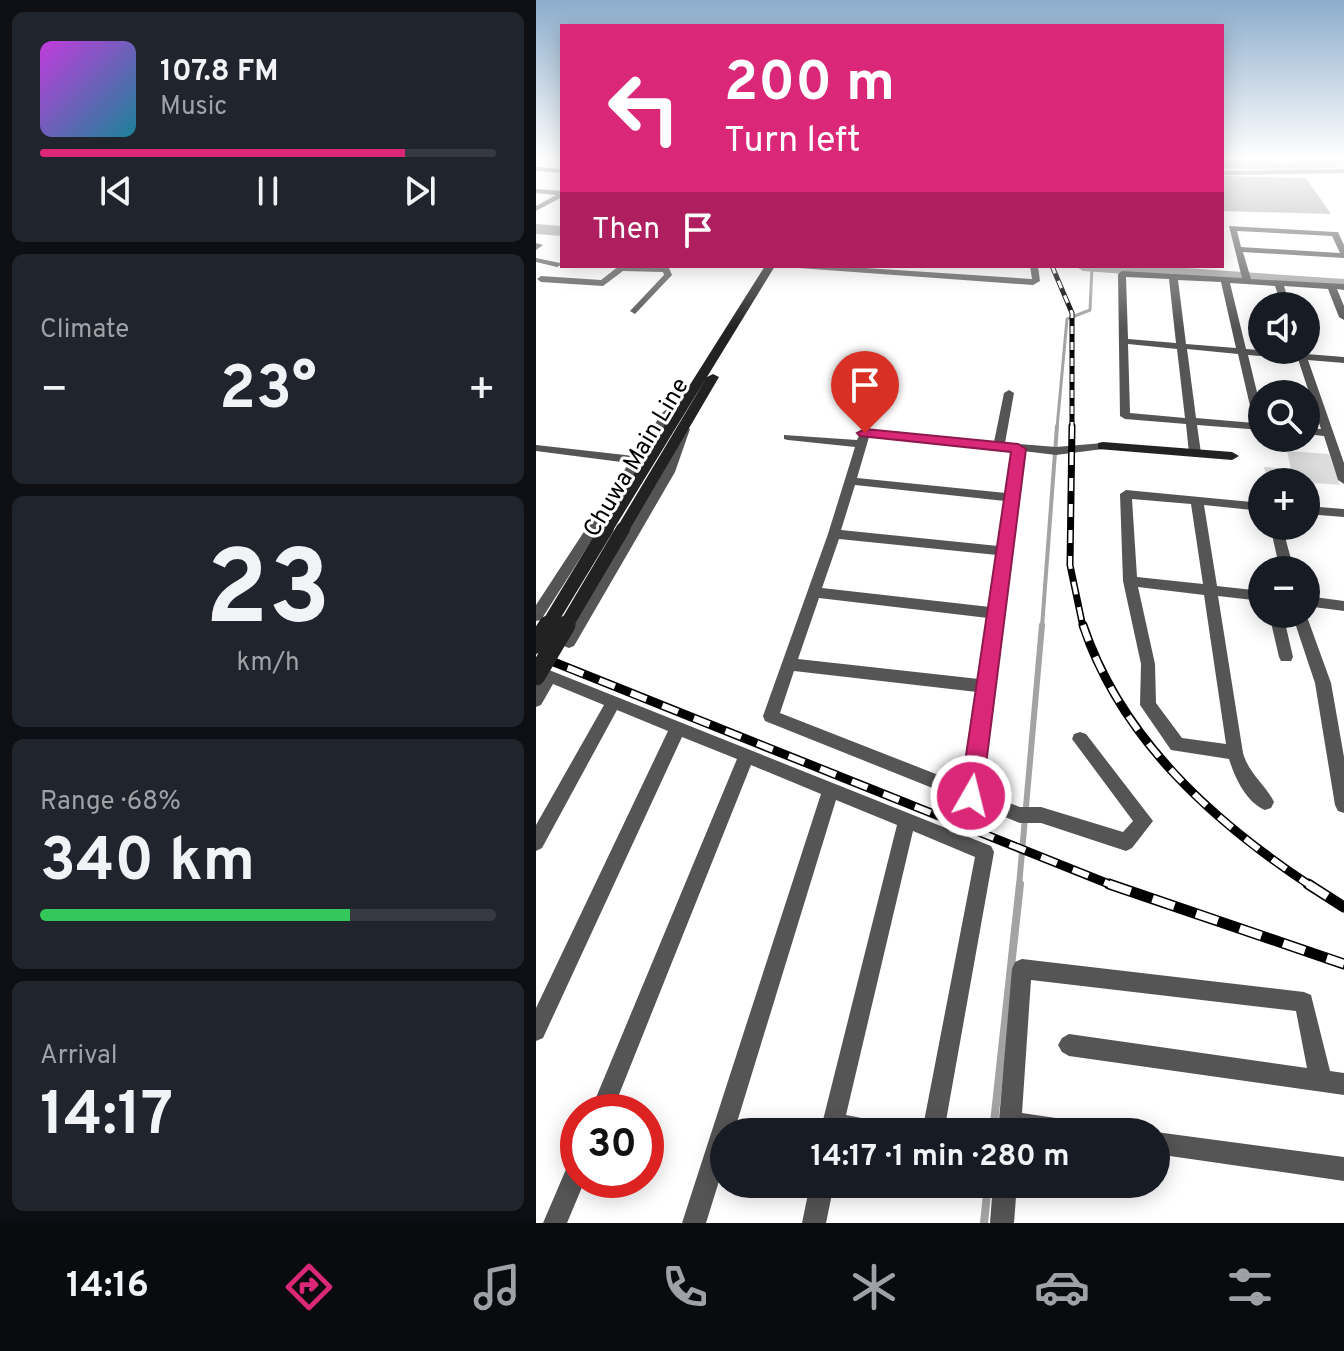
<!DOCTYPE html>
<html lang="en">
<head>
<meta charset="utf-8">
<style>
	body { margin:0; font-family:Overpass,sans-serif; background:#20242c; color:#f1f3f6; height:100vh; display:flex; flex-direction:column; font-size:30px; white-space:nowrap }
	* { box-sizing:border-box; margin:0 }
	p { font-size:26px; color:#9ea1a6 }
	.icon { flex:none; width:44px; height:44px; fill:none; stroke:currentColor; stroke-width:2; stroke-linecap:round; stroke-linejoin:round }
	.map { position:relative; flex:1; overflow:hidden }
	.side { display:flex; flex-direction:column; gap:12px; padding:12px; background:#0d0f14; width:536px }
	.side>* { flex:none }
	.top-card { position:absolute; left:24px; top:24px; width:664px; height:244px; border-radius:0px; box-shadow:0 4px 20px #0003; background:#db2777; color:#fff; overflow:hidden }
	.tools { position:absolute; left:712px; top:292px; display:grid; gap:16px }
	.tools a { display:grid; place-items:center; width:72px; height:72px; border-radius:50%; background:#171b24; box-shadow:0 4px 20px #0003; font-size:40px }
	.speed { position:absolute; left:24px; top:1094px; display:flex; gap:16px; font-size:40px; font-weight:700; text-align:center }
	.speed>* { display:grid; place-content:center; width:104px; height:104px; border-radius:50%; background:#171b24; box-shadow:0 4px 20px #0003; line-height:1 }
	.speed .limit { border:12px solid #d22; background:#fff; color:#111 }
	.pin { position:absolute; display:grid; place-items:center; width:68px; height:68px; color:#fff; margin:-82px -34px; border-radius:50% 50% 50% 0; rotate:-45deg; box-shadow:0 0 8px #0007 }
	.pin .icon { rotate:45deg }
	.me { position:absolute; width:88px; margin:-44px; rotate:8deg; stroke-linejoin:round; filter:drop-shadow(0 0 6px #0008) }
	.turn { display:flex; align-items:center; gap:28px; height:168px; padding:0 32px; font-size:36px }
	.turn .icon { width:104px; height:104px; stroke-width:2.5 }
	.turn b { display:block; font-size:56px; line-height:68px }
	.then { display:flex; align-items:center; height:76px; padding:0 32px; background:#0003; gap:16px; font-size:30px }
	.big { font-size:60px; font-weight:700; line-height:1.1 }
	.side .widget { flex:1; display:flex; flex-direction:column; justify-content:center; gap:12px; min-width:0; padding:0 28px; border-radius:12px; background:#20242c }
	.side .dial { align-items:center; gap:0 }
	.dial b { font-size:104px; line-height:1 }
	.song { display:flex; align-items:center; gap:24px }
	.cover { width:96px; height:96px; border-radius:12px; background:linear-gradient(135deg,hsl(290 70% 55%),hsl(190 70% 35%)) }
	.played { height:8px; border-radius:4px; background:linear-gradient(90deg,#db2777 80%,#363941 80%) }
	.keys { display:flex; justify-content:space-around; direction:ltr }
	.heat { display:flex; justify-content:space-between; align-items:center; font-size:44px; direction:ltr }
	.charge { height:12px; border-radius:6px; background:linear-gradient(90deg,#34c759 68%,#363941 0) }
	.trip { position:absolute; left:174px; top:1118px; width:460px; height:80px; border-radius:40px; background:#171b24; box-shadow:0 4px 20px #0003; font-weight:700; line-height:80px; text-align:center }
	.tabs { display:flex; height:128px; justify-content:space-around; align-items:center; background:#090b0e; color:#9ea1a6 }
	.tabs .icon { width:56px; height:56px }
	.tabs .active { color:#db2777 }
	.tabs b { font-size:36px; color:#f1f3f6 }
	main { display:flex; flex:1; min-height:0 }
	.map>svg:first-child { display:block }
	.green { fill:#dcdcdc }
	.water { fill:#a3a3a3 }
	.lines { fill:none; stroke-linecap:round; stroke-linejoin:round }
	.stream-far3 { stroke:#a3a3a3; stroke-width:3 }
	.stream-far2 { stroke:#a3a3a3; stroke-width:4 }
	.stream-far1 { stroke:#a3a3a3; stroke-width:6 }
	.stream { stroke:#a3a3a3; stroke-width:8 }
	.river { fill:#a3a3a3; fill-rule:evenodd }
	.street { fill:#555; fill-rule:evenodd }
	.secondary { fill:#222; fill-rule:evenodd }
	.rail-far3-casing { stroke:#000; stroke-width:5 }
	.rail-far2-casing { stroke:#000; stroke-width:7 }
	.rail-far1-casing { stroke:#000; stroke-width:9 }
	.rail-casing { stroke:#000; stroke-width:11 }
	.rail-far3 { stroke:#fff; stroke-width:3; stroke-dasharray:8; stroke-linecap:butt }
	.rail-far2 { stroke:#fff; stroke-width:4; stroke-dasharray:13; stroke-linecap:butt }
	.rail-far1 { stroke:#fff; stroke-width:6; stroke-dasharray:17; stroke-linecap:butt }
	.rail { stroke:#fff; stroke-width:8; stroke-dasharray:23; stroke-linecap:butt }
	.secondary-bridge-far1 { stroke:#222; stroke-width:14 }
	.secondary-bridge { stroke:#222; stroke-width:19 }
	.route { fill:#db2777; stroke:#8e194d; stroke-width:2 }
	.labels { text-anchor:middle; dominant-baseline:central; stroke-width:6; stroke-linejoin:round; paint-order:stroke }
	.street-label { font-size:24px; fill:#000; stroke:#fff }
</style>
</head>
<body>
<main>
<section class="side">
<div class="widget">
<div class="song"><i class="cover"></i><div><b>107.8 FM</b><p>Music</p></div></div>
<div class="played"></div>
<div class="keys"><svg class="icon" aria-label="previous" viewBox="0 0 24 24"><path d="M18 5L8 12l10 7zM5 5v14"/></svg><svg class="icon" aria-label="pause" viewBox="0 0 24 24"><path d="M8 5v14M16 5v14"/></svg><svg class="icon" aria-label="next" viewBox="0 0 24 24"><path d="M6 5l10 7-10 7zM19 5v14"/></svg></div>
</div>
<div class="widget"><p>Climate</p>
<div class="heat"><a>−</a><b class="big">23°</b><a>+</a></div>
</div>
<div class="widget dial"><b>23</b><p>km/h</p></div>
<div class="widget"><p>Range · 68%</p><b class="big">340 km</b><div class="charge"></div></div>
<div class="widget"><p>Arrival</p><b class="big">14:17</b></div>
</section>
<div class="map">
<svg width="808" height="1223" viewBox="0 0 808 1223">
	<rect width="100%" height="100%" fill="#fff"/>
	<path class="green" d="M751,451L793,454L804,485L731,479L728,467L755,469Z"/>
	<path class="water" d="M686,176L770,178L795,214L686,211Z"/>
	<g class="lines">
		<path class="stream-far3" d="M521,428L531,319L554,310L556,267"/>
		<path class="stream-far2" d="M506,627L521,426"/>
		<path class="stream-far1" d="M483,886L506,625"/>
		<path class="stream" d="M457,1132L484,884
			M448,1223L452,1184"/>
		<path class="river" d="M808,159V167L749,170L686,168V160L749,162Z
			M0,224L26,226V236L0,234Z
			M539,266H620L808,279V289L547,271Z"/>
		<path class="street" d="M686,157H764L761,159H686Z
			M0,167L26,169V173L0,171Z
			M808,169V173L686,175V171Z
			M0,189L26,191V197L0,211V206L20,195L0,193Z
			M693,226L799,232H802L808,245V258L707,252L715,279L808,284V290L801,289L808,306V320L803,317L792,289L748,286L754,306H746L739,286L694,283L710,349L760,353L759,350H769L770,354L808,357V363L772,360L808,463V484L802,480L788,436L770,434V428L785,429L762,359L712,355L726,413V430L661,425L665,453L663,455L659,457L653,453L650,424L589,419L584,416L582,274L586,271L706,278ZM701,231L796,236L804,253L705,247ZM590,277L633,279L640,343L592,339ZM642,280L685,282L700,348L650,344ZM592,344L641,349L649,418L594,413ZM651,349L702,354L718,423L660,418Z
			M0,243L7,245L0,250Z
			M0,258L24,263L25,265L21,267L0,262Z
			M83,266L130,268H133L136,275L99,314L94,311L128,275L127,272L87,271L67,286L5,282L1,279L5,276L65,280Z
			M259,266H299L496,279L494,266H502L504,281L497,285L263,268Z
			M156,388L161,391L134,417L5,620L0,621V605L93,463L0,451V445L98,456L126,413Z
			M473,390L478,393L469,443L520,447L567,443L573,446L567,449L520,455L487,451L444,792L484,807H505L587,832L597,821L536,739L538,734L544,732L550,734L617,821L596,848L590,851L505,823H484L229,721L227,716L292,534L319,447L252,440L248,439V435L321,440L325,431L329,430L458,442L468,393ZM333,437L476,450L470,493L321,478ZM319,485L469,501L462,546L305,530ZM303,539L461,555L454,607L286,588ZM283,598L452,618L443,679L262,659ZM258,671L441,692L428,785L244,713Z
			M149,426L154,429L139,472L38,646L33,648L10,639L8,635L10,631L15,629L30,635L127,472L144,429Z
			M590,490L726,503V511L668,505L681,586L726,591V601L682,596L707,753C713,774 729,784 738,802L735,808L729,810C710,802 699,778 693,759L635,750L604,705L605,664L587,581L584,494ZM596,499L655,504L667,584L601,577ZM602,587L668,595L690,744L646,738L620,703L619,664Z
			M770,506L808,509V517L770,514Z
			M734,526H746L758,570H744Z
			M770,596L808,601V611L770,606Z
			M733,614H747L757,657L755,661H745L743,657Z
			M756,614H770L795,683L808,757V813L802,811L799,805L779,683Z
			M8,668L455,846L458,852L408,1132H386L439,857L377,831L310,1115L356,1124L359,1132H284L361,825L300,800L198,1132H188V1165L170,1223H146L285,794L215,765L76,1112H54L201,759L146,737L7,1038L0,1041V1008L132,731L81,710L6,848L0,851V825L68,705L17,684L5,705L0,707V686L4,679L0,674L3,670Z
			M486,959L768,992L775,995L794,1071L808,1073V1095L533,1056L526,1052L522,1045L526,1038L533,1034L771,1068L760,1011L495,980L486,1113L540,1121L548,1124L551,1132H462L476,969L479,962Z
			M619,1132H620L808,1157V1181L620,1154Z
			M42,1156V1180H49L31,1223H7L34,1160Z
			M274,1184H298L290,1223H266Z
			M457,1184H481L478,1223H454Z"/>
		<path class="secondary" d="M229,266H239L76,532H66L64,528L66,524Z
			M177,374L183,377L94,529L87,534L82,533L80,529L171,377Z
			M567,442L696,452L703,456L696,460L562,449V443Z"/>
		<g class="rail-far3-casing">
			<path id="rail-far3" d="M516,266L536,313V428"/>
		</g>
		<g class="rail-far2-casing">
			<path id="rail-far2" d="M536,426L534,565L547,627"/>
		</g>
		<g class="rail-far1-casing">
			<path id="rail-far1" d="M547,625C585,739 678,822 775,886
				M0,655L578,886"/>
		</g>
		<g class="rail-casing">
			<path id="rail" d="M573,884L808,964
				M772,884L808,907"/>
		</g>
		<use href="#rail-far3" class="rail-far3"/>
		<use href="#rail-far2" class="rail-far2"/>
		<use href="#rail-far1" class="rail-far1"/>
		<use href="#rail" class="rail"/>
		<path class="secondary-bridge-far1" d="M11,627L71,528
			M29,627L87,529"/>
		<path class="secondary-bridge" d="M0,644L12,625
			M0,676L30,625"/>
	</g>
	<linearGradient id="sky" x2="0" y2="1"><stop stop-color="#8cadcc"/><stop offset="0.48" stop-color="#fff"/><stop offset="1" stop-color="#fff" stop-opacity="0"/></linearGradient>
	<rect width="808" height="328" fill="url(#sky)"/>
	<path class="route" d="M329,429L482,444L490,449L446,796L443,804L435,807L427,804L424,796L475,452L324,436L321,433Z"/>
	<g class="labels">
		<g class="street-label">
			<text transform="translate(101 458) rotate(-59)">Chuwa Main Line</text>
		</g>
	</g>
</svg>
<div class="tools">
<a><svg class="icon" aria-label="sound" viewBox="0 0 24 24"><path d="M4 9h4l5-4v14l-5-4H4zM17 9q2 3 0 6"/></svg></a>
<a><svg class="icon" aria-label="search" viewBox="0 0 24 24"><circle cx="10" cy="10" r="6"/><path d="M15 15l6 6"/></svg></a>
<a>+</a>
<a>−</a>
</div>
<div class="speed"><div class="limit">30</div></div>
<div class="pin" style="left:329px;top:433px;background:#d93025"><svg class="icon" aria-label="arrive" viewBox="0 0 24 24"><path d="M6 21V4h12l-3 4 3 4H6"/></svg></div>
<svg class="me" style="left:435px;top:796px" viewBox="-20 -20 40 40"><circle r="17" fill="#db2777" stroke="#fff" stroke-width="3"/><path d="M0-11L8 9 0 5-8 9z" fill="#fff"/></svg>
<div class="trip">14:17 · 1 min · 280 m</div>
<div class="top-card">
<div class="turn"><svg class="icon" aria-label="left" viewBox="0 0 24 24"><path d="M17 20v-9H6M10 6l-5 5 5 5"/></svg><div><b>200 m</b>Turn left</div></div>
<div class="then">Then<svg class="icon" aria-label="arrive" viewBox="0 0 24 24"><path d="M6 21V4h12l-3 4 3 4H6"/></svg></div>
</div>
</div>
</main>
<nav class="tabs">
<b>14:16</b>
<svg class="icon active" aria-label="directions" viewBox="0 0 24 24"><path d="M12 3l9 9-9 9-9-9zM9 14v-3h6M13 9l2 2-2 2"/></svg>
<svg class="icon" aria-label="music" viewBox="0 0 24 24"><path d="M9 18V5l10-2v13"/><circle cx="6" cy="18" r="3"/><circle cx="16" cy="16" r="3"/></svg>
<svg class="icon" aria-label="phone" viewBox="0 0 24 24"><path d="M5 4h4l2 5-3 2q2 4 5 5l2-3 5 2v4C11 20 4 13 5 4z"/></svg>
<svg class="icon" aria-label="climate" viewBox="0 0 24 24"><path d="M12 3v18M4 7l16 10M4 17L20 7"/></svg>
<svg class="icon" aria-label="car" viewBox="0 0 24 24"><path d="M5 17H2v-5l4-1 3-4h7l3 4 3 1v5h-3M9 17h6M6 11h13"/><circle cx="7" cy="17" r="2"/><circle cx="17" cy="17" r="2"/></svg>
<svg class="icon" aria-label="filters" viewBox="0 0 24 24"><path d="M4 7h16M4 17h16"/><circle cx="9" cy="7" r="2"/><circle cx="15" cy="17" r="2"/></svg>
</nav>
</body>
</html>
